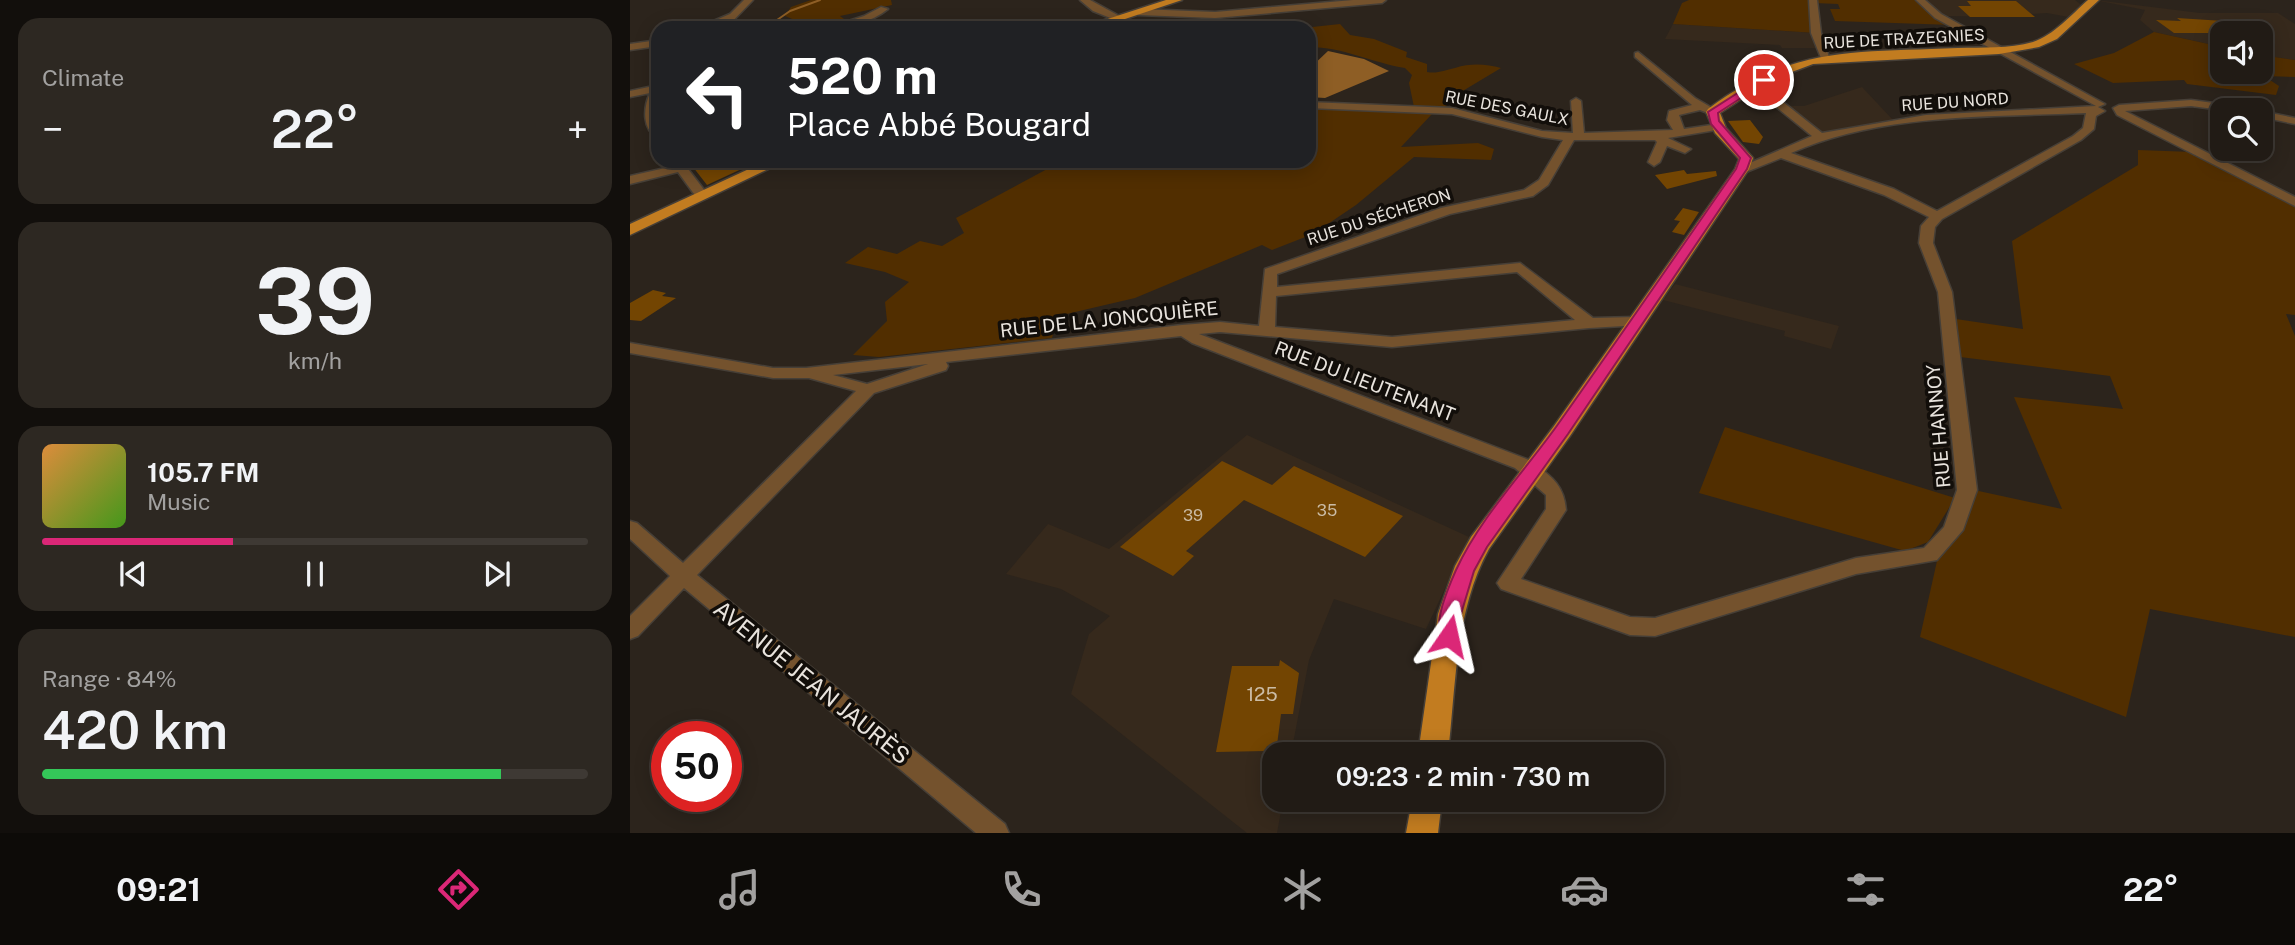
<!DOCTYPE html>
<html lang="en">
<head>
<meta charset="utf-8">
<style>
	body { margin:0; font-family:"Public Sans",sans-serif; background:#2d2822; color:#f1f3f6; height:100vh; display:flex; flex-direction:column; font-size:26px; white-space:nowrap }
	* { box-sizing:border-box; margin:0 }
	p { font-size:23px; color:#a2a1a0 }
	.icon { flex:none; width:38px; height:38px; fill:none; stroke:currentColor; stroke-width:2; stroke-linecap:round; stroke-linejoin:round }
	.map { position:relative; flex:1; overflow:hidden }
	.drawer { display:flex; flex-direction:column; gap:18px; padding:18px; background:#120f0c; width:630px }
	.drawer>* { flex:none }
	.hud { position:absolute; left:21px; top:21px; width:665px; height:147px; border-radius:21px; box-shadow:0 4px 18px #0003,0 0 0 2px #3e3934; background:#202124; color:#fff; overflow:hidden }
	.fabs { position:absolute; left:1580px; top:21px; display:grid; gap:14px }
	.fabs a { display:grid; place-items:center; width:63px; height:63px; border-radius:14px; background:#211b15; box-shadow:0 4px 18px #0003,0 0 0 2px #3e3934; font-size:35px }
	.speed { position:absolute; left:21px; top:721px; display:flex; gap:14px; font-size:35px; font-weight:700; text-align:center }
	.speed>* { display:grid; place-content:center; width:91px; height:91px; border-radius:50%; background:#211b15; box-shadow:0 4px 18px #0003,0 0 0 2px #3e3934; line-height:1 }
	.speed .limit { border:10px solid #d22; background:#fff; color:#111 }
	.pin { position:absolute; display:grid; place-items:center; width:60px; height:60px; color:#fff; margin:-30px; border:4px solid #fff; border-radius:50%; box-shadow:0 2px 7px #0007 }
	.me { position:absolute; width:77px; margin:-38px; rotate:11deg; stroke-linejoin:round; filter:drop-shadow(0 0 5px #0008) }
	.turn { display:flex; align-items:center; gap:24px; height:147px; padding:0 21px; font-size:32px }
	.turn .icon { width:91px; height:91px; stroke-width:2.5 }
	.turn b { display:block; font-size:49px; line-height:60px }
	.big { font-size:52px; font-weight:600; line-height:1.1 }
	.drawer .widget { flex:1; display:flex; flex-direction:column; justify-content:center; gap:10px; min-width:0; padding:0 24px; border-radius:21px; background:#2d2822 }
	.drawer .dial { align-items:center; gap:0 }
	.dial b { font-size:91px; line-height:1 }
	.song { display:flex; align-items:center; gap:21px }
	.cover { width:84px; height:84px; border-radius:10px; background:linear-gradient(135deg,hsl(30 70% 55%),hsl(100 70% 35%)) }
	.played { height:7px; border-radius:4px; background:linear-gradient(90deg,#db2777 35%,#3e3934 35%) }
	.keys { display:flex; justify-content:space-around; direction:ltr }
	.heat { display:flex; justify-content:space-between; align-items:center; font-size:38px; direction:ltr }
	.charge { height:10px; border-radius:5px; background:linear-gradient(90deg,#34c759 84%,#3e3934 0) }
	.trip { position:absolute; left:632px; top:742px; width:402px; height:70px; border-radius:21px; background:#211b15; box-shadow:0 4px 18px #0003,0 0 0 2px #3e3934; font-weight:600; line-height:70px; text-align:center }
	.menu { display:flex; height:112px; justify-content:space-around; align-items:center; background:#0d0b08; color:#a2a1a0 }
	.menu .icon { width:49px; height:49px }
	.menu .active { color:#db2777 }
	.menu b { font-size:32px; color:#f1f3f6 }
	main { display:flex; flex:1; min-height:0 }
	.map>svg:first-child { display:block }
	.built { fill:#36291c }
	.green { fill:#512e00 }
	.water { fill:#8e5e25 }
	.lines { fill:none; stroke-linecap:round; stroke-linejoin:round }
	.stream { stroke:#8e5e25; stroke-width:2 }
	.building { fill:#734502 }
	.minor-casing { stroke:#463f37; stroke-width:3 }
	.major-casing { stroke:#463f37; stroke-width:3 }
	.minor { fill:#74522d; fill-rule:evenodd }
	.major { fill:#c27c20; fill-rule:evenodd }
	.route { fill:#db2777; stroke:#8e194d; stroke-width:2 }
	.labels { text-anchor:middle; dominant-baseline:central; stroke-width:7; stroke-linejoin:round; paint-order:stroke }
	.far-street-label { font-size:16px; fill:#e8e3dd; stroke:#120e0a }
	.number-label { font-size:16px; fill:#cbbca6 }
	.street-label { font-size:19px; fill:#e8e3dd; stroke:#120e0a }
	.near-number-label { font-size:19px; fill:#cbbca6 }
	.near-street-label { font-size:23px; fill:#e8e3dd; stroke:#120e0a }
</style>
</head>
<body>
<main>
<section class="drawer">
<div class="widget"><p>Climate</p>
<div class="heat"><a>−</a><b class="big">22°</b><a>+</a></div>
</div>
<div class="widget dial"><b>39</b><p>km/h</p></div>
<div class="widget">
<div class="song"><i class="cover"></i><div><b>105.7 FM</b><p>Music</p></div></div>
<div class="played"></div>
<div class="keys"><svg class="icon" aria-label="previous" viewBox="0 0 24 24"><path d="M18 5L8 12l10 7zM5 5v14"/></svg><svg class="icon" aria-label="pause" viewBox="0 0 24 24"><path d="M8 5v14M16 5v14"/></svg><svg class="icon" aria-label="next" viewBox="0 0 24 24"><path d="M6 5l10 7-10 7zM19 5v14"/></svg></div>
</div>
<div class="widget"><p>Range · 84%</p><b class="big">420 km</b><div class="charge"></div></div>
</section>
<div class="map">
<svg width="1665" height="833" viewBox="0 0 1665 833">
	<rect width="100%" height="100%" fill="#2c241c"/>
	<path class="built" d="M1290,0H1445L1455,8L1444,18L1417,13L1402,14L1405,17L1308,16Z
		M1465,0L1570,13H1648L1665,24V60L1631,55V33H1592V47L1524,32L1510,20L1515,10Z
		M1043,24L1186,33L1191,48H1152L1150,45L1035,39Z
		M1232,87L1263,120L1195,134L1171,119L1159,106H1174Z
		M1045,284L1209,326L1201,349L1154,336L1155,331L1033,300Z
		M617,435L839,537L796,629L704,599L679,660L661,754H644V800H653L647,833H617L441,694L459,634L480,616L431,589L376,574L418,524L479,549Z"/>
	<path class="green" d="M181,0H261L262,5L210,16L214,19L184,28L155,16L161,7Z
		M1059,0H1290L1323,25L1205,21L1200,9H1210L1208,4L1184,3L1186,33L1043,24L1052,3Z
		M710,24L720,35L744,39L777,52L776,57L797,64V72C808,74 814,70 825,68C841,63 856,64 871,68L831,92L814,108L784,107L779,83L782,75L775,68C743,63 713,47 679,47V28H673Z
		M1524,32L1592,47V72H1631V55L1665,60V77L1634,76L1649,86L1646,95L1557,84L1554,80L1483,83L1444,64L1484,53Z
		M679,107L802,114L771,147L848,143L864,149L861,160L784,157L726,205L683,234L642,250L632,245L505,298L428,316L422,338L249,357L223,355L257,321L255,302L279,282L255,272L215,263L238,247L267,254L290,241L312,246L334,233L326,218L432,161H679Z
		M1508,150L1563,152L1665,205V315L1656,314L1665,336V637L1520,609L1496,717L1290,637L1307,561L1344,490L1432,509L1384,397L1493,409L1480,376L1330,357L1326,319L1393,329L1382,241L1508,165Z
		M1095,427L1325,498L1298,542L1275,551L1069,493Z"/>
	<path class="water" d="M698,51L734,59L759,71L695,98L679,97V69Z"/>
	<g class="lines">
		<path class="stream" d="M111,28L147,20L160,11L190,0"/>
	</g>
	<path class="building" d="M1337,1H1386L1405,17H1340L1328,6H1341Z
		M1547,18L1625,23L1642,33H1544L1526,20L1551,21Z
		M1120,120L1133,137L1129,144L1113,142L1098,121Z
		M73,161H113L118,166L77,185L63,167L75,164Z
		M1054,170L1057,174L1086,171L1087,176L1037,189L1025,175Z
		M1053,208L1069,212L1054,235L1042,232L1050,221L1044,220Z
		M23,290L36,293L32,296L46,298L11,321L0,320V303Z
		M592,461L642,485L664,466L773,516L735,557L614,500L556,551L564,556L543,576L490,547Z
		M650,660L669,673L663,714H651L647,745L637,746L636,751L586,752L602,666H649Z"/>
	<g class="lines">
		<g class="minor-casing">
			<path id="minor" d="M114,0H123L96,28H86L91,23L80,28H67L100,14Z
				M450,0H460L493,18L488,21L463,11Z
				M723,0H756L752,3L585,18L509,15L505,12L509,9L585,12Z
				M1179,0H1187L1191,33L1200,60L1191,58L1181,33Z
				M1286,0H1295L1311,14L1475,104L1468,107L1475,111L1466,116L1464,129L1451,140L1312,219L1305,227L1303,243L1322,292L1347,490L1333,530L1307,560L1226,574L1025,636L1000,635L871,589L867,583L871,577L916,509V495L885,468L562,343L551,336L316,362L318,366L316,370L244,393L67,575L375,824L379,833H346L54,588L8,636L0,639V616L40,576L0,539V521L7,523L53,563L226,391L179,378H143L0,353V343L143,368H176L552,325L590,322L629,326L635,269L811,208L894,190L909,180L933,140L912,137L822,114L679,108V102L822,108L912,131L943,133L941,101L946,98L951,101L954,133L1043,130L1037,120L1039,111L1062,105L1005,57V53L1008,52L1065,98L1089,112L1083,115L1070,110L1049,115L1054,129L1088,124L1094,127L1092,129L1038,138L1061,149L1055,153L1037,146L1030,162L1024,166L1018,162L1027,142L1025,140H944L918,185L903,196L820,214L647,274V287L890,263L963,318L1006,317L1011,319L1014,322L1011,325L959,328L762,347L590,332L569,334L899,460C919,475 934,483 936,510L891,579L1000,617L1025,618L1226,558L1294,548L1314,527L1327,490L1308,292L1289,243L1291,226L1299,217L1254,195L1151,158L1116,172L1106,169L1182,136L1145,106L1107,95L1106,93L1111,90L1153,102L1192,133L1296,115L1466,106L1305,18ZM1456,113L1453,128L1443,136L1307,211L1264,189L1161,153C1251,113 1359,117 1456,113ZM887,272L945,320L762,337L645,327L646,296ZM298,364L237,384L203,375Z
				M251,7L258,9C242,22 218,28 197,28L234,16Z
				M28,40V46L0,50V44Z
				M28,85L25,111L28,138C12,130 13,108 20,93L0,97V91Z
				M1561,100L1614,107L1620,110H1592L1561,106L1495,111L1665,197V206L1487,115L1483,108L1489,105Z
				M1631,111L1665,118V124L1631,117Z
				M40,161H52L78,195L77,198H67L48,172L0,184V176L44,166Z"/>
		</g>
		<g class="major-casing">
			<path id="major" d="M536,0H552L468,28H450Z
				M1458,0H1469L1427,39L1409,47L1369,54L1183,64L1141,80L1090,113L1096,128L1123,158L1119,169L940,436L859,549C825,610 826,686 818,754H788L808,614L825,566L841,537L924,426L1105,169L1109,159L1085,133L1076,112L1078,109C1165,44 1226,53 1328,48C1352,47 1379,49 1403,42C1424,35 1441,15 1458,0Z
				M136,161H155L0,235V224Z
				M782,800H812L808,833H776Z"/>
		</g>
		<use href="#minor" class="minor"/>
		<use href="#major" class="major"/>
	</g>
	<path class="route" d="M1131,78L1139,80L1088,113L1089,121L1121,158L1117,169L938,434L857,547L844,571L831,614L826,642L819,644L812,642C802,624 818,588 826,570C850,518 893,473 926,427C987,341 1046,255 1106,169L1110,158L1081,124L1078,112Z"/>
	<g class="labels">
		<g class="far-street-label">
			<text transform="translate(1274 39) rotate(-3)">RUE DE TRAZEGNIES</text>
			<text transform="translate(1325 102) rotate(-4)">RUE DU NORD</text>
			<text transform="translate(877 108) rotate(11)">RUE DES GAULX</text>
			<text transform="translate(749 217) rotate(-18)">RUE DU SÉCHERON</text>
		</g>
		<g class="number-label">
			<text x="697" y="510">35</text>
			<text x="563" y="515">39</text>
		</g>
		<g class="street-label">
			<text transform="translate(479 319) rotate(-6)">RUE DE LA JONCQUIÈRE</text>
			<text transform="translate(735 381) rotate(21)">RUE DU LIEUTENANT</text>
			<text transform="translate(1308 426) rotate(-95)">RUE HANNOY</text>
		</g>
		<g class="near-number-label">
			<text x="632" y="694">125</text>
		</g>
		<g class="near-street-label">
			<text transform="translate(182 682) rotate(39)">AVENUE JEAN JAURÈS</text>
		</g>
	</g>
</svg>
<div class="fabs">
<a><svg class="icon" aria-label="sound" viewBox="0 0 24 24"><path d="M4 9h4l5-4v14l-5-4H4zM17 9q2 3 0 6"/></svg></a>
<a><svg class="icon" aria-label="search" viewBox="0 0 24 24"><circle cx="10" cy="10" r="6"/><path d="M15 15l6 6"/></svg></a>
</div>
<div class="speed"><div class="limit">50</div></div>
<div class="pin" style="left:1134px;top:80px;background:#d93025"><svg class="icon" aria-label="arrive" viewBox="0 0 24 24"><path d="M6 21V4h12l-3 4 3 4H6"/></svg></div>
<svg class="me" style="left:819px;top:636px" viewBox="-20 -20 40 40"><path d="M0-17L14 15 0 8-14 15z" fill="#db2777" stroke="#fff" stroke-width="4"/></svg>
<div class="trip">09:23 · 2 min · 730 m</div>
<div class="hud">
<div class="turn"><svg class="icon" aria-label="left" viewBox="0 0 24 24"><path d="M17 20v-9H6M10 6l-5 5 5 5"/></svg><div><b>520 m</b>Place Abbé Bougard</div></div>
</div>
</div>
</main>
<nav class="menu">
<b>09:21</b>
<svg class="icon active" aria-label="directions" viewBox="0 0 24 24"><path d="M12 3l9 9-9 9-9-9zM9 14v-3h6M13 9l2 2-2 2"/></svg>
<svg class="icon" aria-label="music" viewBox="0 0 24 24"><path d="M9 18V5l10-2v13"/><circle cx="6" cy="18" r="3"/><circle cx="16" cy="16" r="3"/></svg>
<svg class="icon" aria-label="phone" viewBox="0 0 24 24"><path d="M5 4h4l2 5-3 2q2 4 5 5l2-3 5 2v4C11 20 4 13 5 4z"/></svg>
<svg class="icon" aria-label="climate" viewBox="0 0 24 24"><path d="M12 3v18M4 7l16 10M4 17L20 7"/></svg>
<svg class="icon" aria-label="car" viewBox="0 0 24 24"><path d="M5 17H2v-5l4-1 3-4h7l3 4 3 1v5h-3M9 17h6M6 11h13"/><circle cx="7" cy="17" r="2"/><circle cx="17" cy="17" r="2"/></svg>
<svg class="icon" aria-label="filters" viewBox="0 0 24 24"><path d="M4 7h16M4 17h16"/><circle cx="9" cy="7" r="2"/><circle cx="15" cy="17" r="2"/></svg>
<b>22°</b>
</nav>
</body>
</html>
